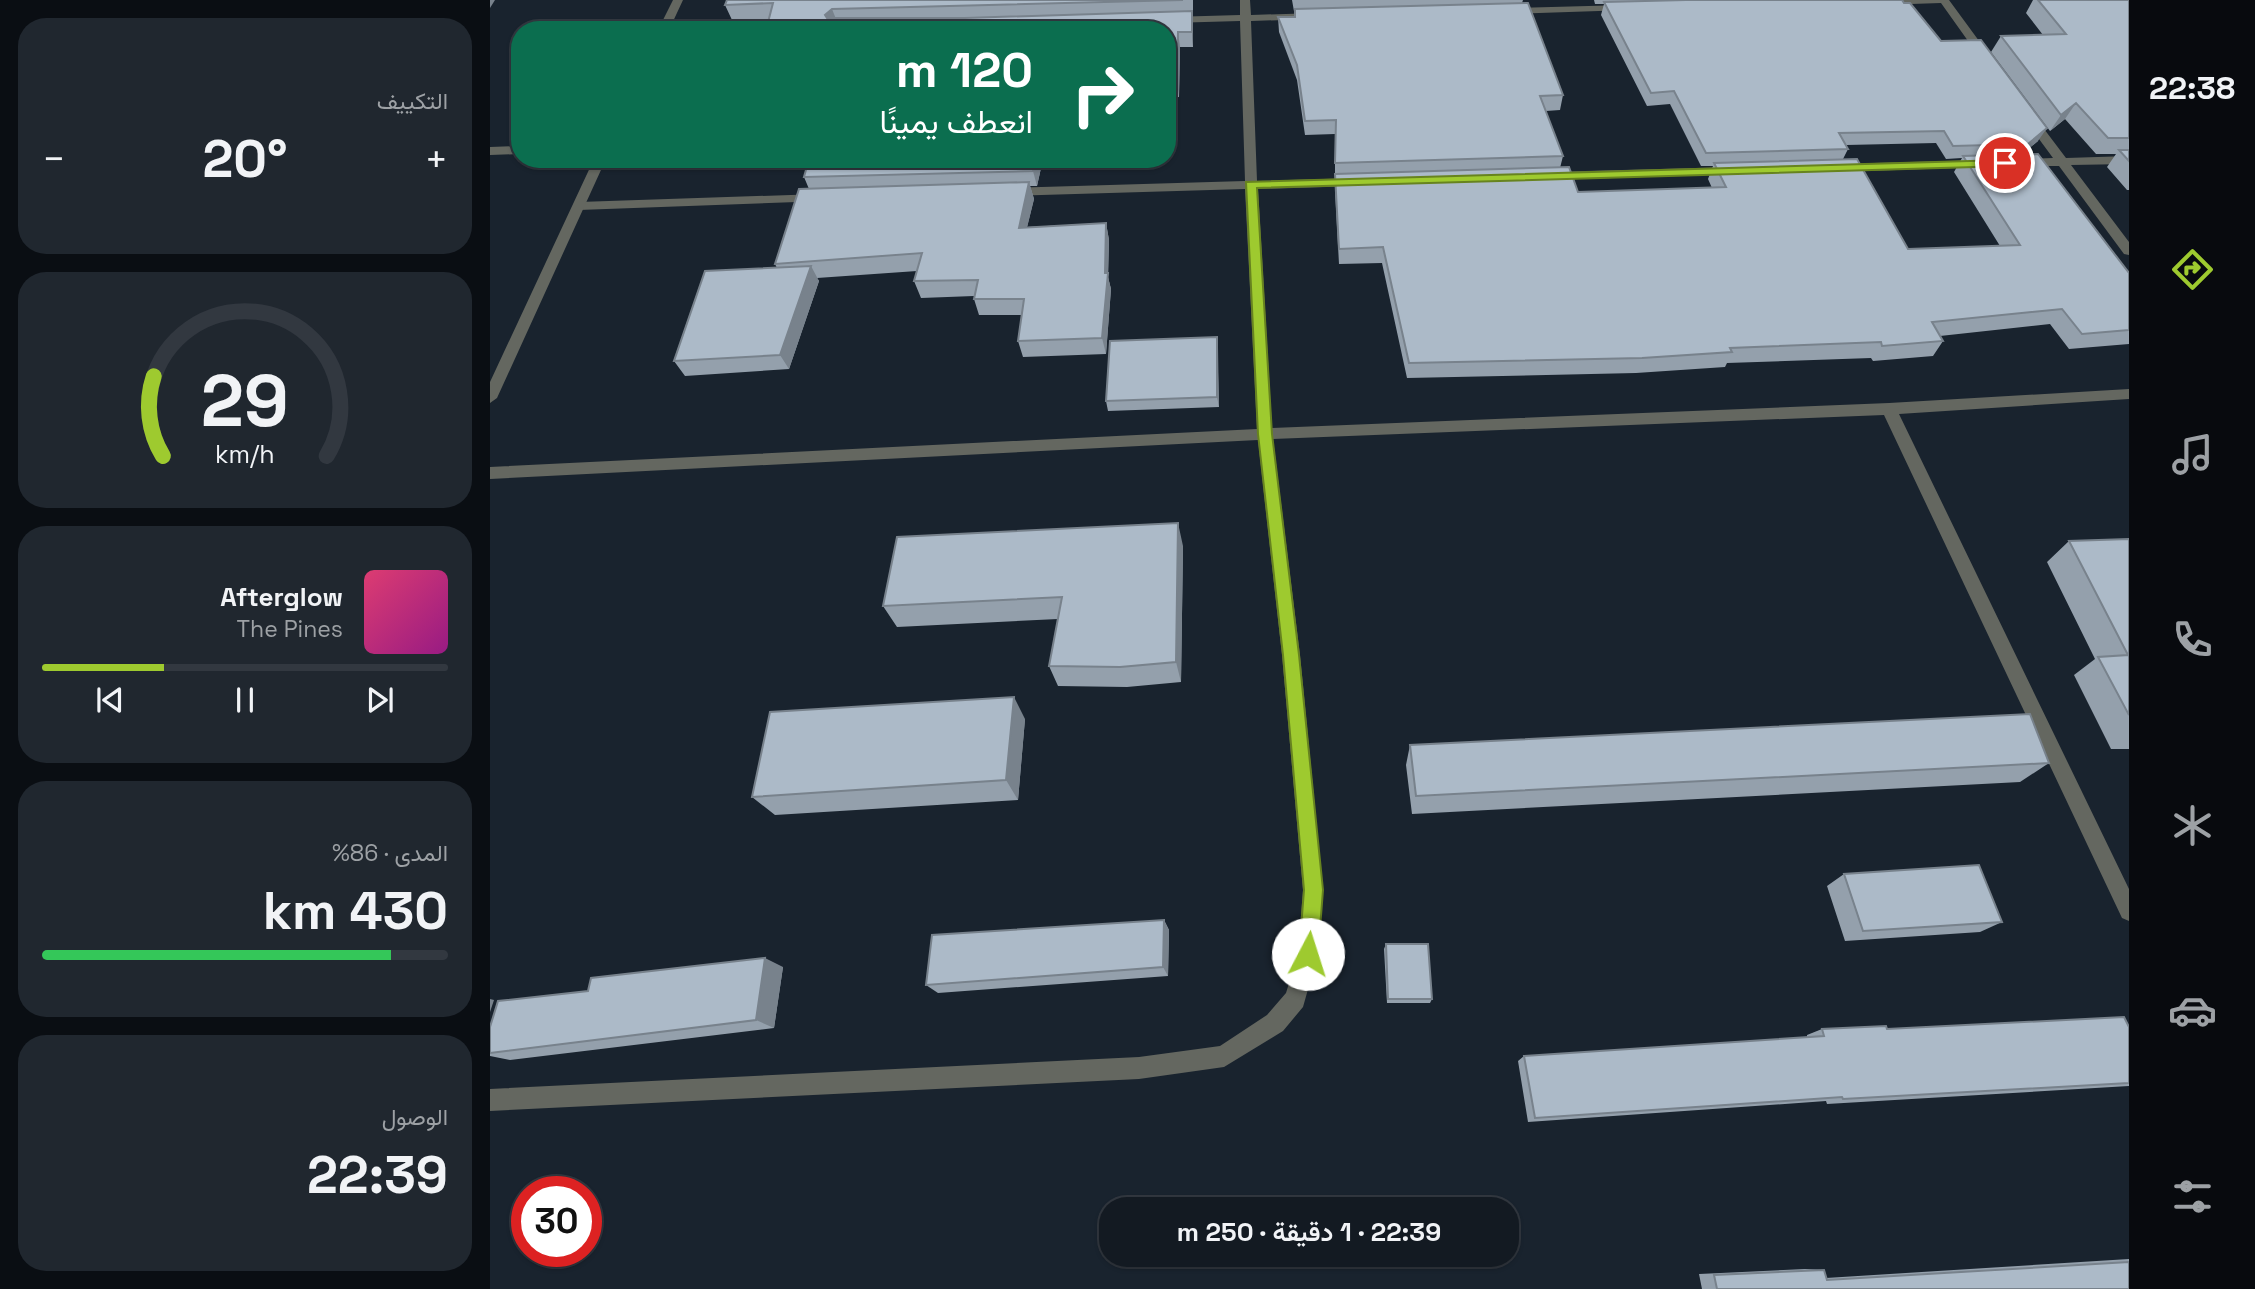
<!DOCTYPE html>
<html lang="ar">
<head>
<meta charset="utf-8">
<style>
	body { margin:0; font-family:"Space Grotesk",Vazirmatn,sans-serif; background:#20272f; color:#f1f3f6; direction:rtl; height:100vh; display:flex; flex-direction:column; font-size:26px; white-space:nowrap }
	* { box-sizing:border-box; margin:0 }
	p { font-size:23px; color:#9da1a5 }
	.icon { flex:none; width:38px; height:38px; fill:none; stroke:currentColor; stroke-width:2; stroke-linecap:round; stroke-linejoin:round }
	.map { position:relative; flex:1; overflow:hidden; direction:ltr }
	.details { display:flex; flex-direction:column; gap:18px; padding:18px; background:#0a0e13; width:490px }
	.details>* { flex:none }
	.banner { position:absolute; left:21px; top:21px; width:665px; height:147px; border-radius:28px; box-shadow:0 2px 5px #0004,0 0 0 2px #323840; direction:rtl; background:#0b6e4f; color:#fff; overflow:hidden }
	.speed { position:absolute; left:21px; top:1176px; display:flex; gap:14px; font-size:35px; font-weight:700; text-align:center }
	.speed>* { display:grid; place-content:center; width:91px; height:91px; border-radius:50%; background:#131a22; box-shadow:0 2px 5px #0004,0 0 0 2px #323840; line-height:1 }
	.speed .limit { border:10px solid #d22; background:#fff; color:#111 }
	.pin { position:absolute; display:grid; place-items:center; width:60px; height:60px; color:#fff; margin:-30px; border:4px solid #fff; border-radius:50%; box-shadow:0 2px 7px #0007 }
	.me { position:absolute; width:77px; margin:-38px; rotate:5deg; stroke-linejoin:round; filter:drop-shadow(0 0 5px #0008) }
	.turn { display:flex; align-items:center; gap:24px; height:147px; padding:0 28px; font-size:32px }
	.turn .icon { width:91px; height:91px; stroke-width:2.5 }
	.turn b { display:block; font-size:49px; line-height:60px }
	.big { font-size:52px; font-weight:600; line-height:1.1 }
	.details .tile { flex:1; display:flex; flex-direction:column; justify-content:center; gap:10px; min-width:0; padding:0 24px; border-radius:28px; background:#20272f }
	.details .dial { align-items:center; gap:0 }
	.dial svg { height:182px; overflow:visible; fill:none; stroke:#323840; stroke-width:7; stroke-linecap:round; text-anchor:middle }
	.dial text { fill:#f1f3f6; stroke:none }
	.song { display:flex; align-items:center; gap:21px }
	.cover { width:84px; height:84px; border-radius:10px; background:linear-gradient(135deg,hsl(340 70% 55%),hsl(310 70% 35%)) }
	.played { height:7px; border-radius:4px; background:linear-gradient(90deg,#9eca2f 30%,#323840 30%) }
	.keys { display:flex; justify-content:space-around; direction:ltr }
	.heat { display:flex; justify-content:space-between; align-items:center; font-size:38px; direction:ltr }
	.charge { height:10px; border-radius:5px; background:linear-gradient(90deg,#34c759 86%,#323840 0) }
	.trip { position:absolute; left:609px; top:1197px; width:420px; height:70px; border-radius:28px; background:#131a22; box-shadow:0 2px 5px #0004,0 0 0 2px #323840; font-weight:600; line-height:70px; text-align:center; direction:rtl }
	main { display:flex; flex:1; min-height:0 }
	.tabs { display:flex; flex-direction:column; width:126px; justify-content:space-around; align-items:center; background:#080a0e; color:#9da1a5 }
	.tabs .icon { width:49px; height:49px }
	.tabs .active { color:#9eca2f }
	.tabs b { font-size:32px; color:#f1f3f6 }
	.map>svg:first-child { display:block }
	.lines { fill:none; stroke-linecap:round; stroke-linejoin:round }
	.minor { fill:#646760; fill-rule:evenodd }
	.tertiary { fill:#646760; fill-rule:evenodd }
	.wall { fill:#94a0ac; fill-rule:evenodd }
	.shaded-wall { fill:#78828c }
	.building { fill:#acbac8; stroke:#78828c; stroke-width:2 }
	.route { fill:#9eca2f; stroke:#67831f; stroke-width:2 }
</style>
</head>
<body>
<main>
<nav class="tabs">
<b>22:38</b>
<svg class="icon active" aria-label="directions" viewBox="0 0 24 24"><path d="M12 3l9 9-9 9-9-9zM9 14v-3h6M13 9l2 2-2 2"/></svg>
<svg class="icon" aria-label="music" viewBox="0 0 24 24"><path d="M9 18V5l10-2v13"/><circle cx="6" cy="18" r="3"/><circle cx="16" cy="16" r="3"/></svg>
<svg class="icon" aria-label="phone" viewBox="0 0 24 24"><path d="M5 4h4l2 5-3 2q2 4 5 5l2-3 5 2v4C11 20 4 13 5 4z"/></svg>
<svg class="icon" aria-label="climate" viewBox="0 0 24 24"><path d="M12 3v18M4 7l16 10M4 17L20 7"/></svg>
<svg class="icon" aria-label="car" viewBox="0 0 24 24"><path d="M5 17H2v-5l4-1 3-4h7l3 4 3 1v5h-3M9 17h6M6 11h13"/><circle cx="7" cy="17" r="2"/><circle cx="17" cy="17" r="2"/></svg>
<svg class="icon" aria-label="filters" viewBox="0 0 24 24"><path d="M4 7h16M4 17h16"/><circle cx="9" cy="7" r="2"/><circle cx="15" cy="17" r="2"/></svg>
</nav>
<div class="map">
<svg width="1639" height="1289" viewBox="0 0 1639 1289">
	<rect width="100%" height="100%" fill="#19232e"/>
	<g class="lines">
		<path class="minor" d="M750,0H760L761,15L827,13L832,16L827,19L761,21L767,181L869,178L875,182L869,186L768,189L782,428L1399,403L1639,389V399L1409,414L1639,889V921L1632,918L1394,415L783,439L810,655L833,890L828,954L813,1007L793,1031L734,1067L649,1079L0,1111V1089L649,1057L730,1046L777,1015L796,993L808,954L813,890L792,655L768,440L0,479V467L767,429L755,189L519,196L513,192L519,188L755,181L750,21L680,23L675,20L680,17L750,15Z
			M1387,0H1459L1503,60L1493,62L1451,3L1391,5L1387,4Z
			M1135,5L1140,8L1139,10L1020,14L1015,11L1020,8Z
			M1538,112L1542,113L1576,158L1639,156V164L1581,165L1639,242V255L1634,254L1569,166H1526L1524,163L1530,159L1563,158L1532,116Z
			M30,146V154L0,155V147Z
			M1491,160L1497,164L1495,167L1348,172L1342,168L1348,164Z
			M1243,167L1247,168V174L1058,180L1052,176L1058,172Z
			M330,194L336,198L335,201L89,210L83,206L89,202Z"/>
		<path class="tertiary" d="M183,0H193L179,30H168Z
			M104,159H116L7,398L0,403V382Z"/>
	</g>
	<path class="wall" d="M237,0H703V15H702L703,47H690L689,97L677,98V30L279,19L242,20L235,5Z
		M802,0H1033L1032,3L1073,95L1070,110L1056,111L1073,156L1070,168L1088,192L1222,188L1218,179L1223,166H1211L1180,104L1157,106L1111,15L1114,4H1105L1104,0H1412L1548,141L1532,154L1639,273V344L1579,349L1560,324L1450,336L1453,341L1443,356L1383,361L1381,358L1237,363L1235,367L1146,373L917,378L892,263L849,264L845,190V134L815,135L807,80L789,32L788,17H805ZM1446,143L1456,159L1472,158L1464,172L1510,246L1418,249L1353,159L1358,149L1356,145Z
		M1543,0H1639V190H1637L1617,167L1626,154H1606L1575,119L1560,131L1501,52L1511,36L1553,35L1536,13Z
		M319,159H553L547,186H540L544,199L537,227L616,223L619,240L618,277L621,289L616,354L533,357L528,341L532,315H489L484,299V296L431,298L424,281L427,271L327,278L329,281L299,369L195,376L184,361L287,268L285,264L319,189L314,177Z
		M727,337L729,407L618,411L616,401Z
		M1639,539V749H1621L1584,675L1605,659L1557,562L1579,541Z
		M693,546L691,682L637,687L568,686L559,666L568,619L407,627L393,606Z
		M535,719L528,800L285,815L262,797Z
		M920,745L1559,763L1530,782L922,814L916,765Z
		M1354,874L1512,922L1490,932L1355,941L1337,886Z
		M674,920L679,930L678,976L448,993L436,985Z
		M896,944L942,999L940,1003H897L894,949Z
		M293,967L284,1028L20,1060L0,1056V1027Z
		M1639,1027V1086L1337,1104L1336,1101L1038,1122L1028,1061L1034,1056L1317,1037V1035L1332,1029Z
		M1639,1259V1289H1212L1209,1274L1315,1269L1334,1270L1336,1278Z"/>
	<path class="shaded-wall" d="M0,0H5L0,8Z
		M342,9L348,24L340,30L335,15Z
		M702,11L703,26V47L702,32Z
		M688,32L690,47L689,97L687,82Z
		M1586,103L1575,119L1560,131L1571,115Z
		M1557,128L1548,141L1530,156L1538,144Z
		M546,159H553L547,186L543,171Z
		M539,182L544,199L533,244L529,228Z
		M616,223L619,240L618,277L621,289L616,354L612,338Z
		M321,266L329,281L299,369L290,355Z
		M727,337L728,347L729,407L727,397Z
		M688,523L693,546L691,682L686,662Z
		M524,697L535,719L528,800L516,780Z
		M674,920L679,930L678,976L673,967Z
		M275,958L293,967L284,1028L266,1020Z
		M0,999L4,1000L0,1012Z"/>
	<path class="building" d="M237,0H693L342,9L335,15L337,18H475L702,11V32H688L687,82H677V30H276L283,3L235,5Z
		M1196,0H1412L1414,3H1420L1451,41L1491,40L1557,128L1538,144L1463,146L1454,131L1349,133L1358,149L1216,153L1184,91L1161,93L1114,2Z
		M1548,0H1639V138H1618L1586,103L1571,115L1511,36L1576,34Z
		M1038,3L1073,95L1050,96L1073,156L845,163L846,120L815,121L807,65L788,17H805V9Z
		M1629,150H1639V161Z
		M1548,154L1639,273V330L1592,334L1572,309L1442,322L1453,341L1392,346L1391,342L1240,348L1242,352L1152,358L919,363L893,247L849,249L845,174L1079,167L1088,192L1236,187L1224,163L1367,159L1418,249L1530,245L1473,156Z
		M319,159H546L543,171L314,177Z
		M539,182L529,228L616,223L615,273H618L612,338L528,341L534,299H484L488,280L424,281L432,253L285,264L309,189Z
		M321,266L290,355L184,361L215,271Z
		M727,337V397L616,401L620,341Z
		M688,523L686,662L630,667L559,666L572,597L393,606L407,537Z
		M1639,539V715L1608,657L1638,655L1579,541Z
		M524,697L516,780L262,797L280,712Z
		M1540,714L1559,763L926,796L920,745Z
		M1489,865L1512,922L1373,931L1354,874Z
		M674,920L673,967L436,985L442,935Z
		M896,944H938L942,999H898Z
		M275,958L266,1020L0,1053V1027L8,1001L98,991L101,978Z
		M1634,1017L1639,1027V1083L1353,1099L1352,1097L1045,1118L1034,1056L1334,1036L1332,1029L1396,1026L1397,1029Z
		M1639,1262V1289H1227L1224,1275L1334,1270L1337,1280Z"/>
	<path class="route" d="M1515,160L1520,163L1519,166L767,188L782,434L809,655L833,890L828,954L825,960L818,963L812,960L809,954L814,890L793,655L768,434L756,182Z"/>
</svg>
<div class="speed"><div class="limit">30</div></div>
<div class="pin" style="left:1515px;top:163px;background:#d93025"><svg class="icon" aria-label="arrive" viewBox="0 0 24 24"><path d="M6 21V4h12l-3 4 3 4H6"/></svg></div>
<svg class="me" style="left:818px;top:954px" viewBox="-20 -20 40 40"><circle r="19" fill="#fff"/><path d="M0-13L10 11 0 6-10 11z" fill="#9eca2f"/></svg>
<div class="trip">22:39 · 1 دقيقة · 250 m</div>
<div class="banner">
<div class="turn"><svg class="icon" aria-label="right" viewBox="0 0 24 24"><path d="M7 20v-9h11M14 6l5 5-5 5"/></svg><div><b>120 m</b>انعطف يمينًا</div></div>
</div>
</div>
<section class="details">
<div class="tile"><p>التكييف</p>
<div class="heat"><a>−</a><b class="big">20°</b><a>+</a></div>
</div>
<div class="tile dial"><svg viewBox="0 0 100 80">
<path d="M14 69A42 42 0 1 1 86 69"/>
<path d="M14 69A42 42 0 0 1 10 34" stroke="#9eca2f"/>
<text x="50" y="56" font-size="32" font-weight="700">29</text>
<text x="50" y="72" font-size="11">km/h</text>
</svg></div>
<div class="tile">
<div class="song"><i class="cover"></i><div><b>Afterglow</b><p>The Pines</p></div></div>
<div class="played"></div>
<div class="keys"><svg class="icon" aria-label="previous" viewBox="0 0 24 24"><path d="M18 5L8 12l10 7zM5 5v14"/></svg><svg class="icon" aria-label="pause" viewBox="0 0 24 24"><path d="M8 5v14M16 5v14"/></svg><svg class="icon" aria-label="next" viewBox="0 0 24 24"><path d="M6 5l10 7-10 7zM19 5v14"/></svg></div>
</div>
<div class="tile"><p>المدى · 86%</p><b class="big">430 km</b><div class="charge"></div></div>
<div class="tile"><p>الوصول</p><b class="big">22:39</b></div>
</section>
</main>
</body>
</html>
